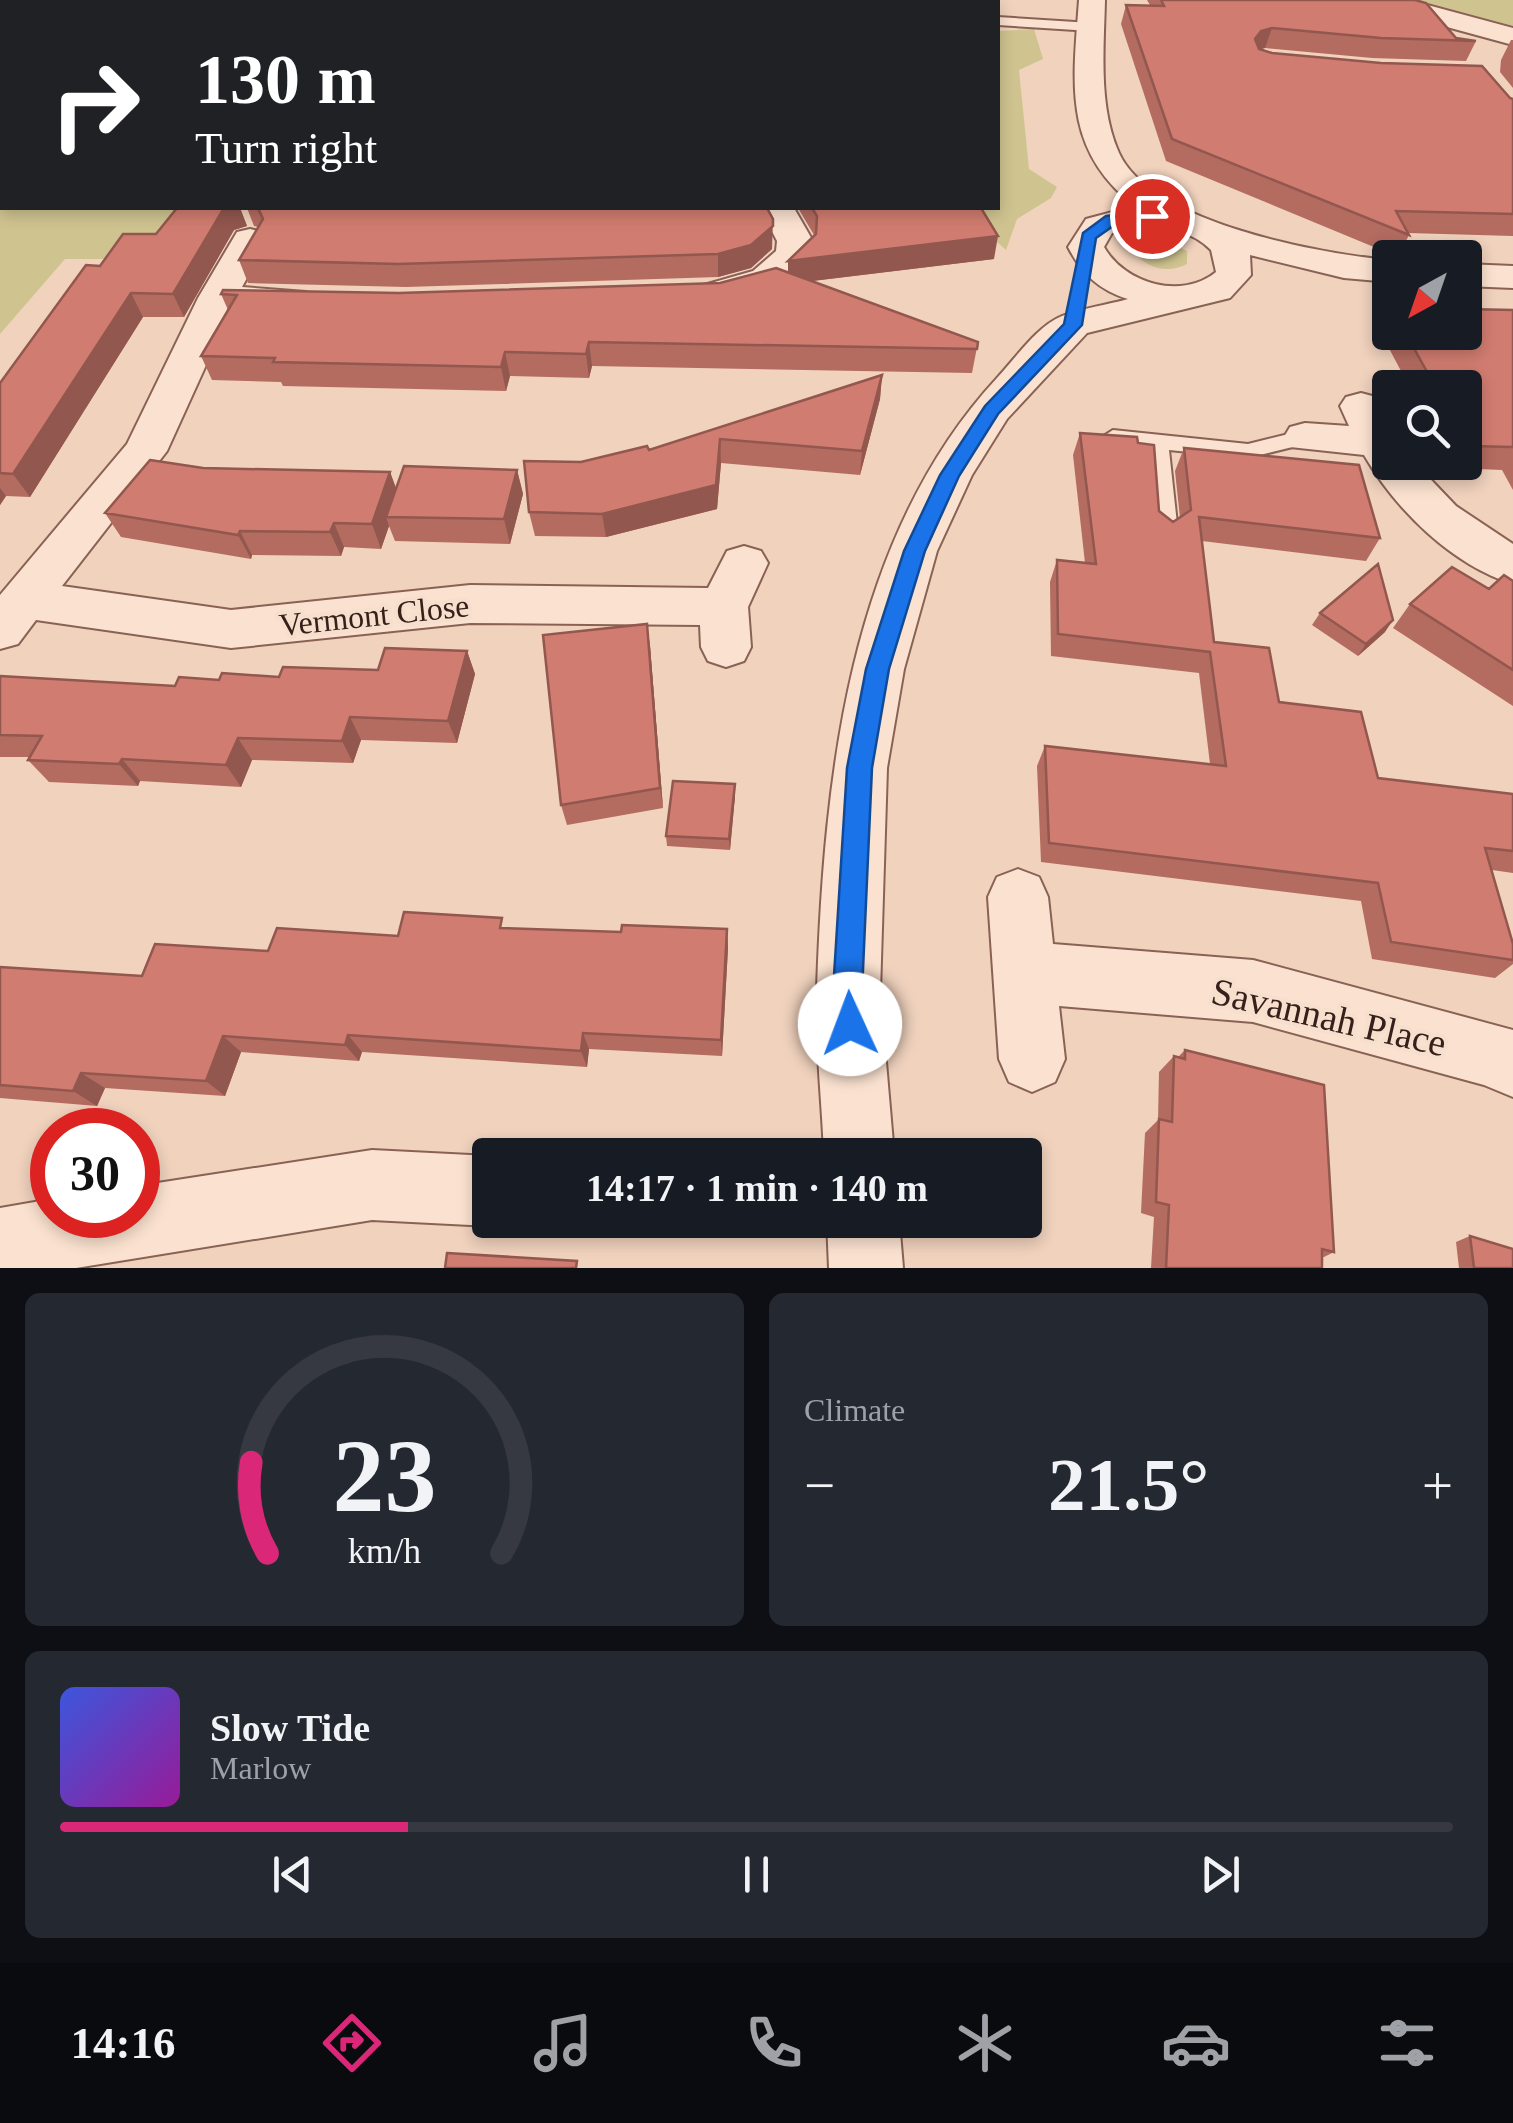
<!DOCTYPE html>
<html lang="en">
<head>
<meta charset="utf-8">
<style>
	body { margin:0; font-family:"Times New Roman",serif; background:#242831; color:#f1f3f6; height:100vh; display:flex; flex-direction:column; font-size:38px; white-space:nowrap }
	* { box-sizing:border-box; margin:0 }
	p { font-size:32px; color:#9ea1a6 }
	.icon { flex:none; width:55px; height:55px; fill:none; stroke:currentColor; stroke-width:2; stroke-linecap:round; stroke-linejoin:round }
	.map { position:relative; height:1268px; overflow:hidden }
	.details { display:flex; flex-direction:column; gap:25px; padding:25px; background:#0d0f14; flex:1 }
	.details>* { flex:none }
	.hud { position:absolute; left:0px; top:0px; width:1000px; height:210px; box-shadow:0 5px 15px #0003; background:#202124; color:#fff; overflow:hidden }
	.needle { width:65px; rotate:220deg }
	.buttons { position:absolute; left:1372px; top:240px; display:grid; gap:20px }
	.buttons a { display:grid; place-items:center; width:110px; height:110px; border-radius:10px; background:#171b24; box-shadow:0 5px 15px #0003; font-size:50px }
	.speed { position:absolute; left:30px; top:1108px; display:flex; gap:20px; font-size:50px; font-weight:700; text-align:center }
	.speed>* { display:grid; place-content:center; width:130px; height:130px; border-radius:50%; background:#171b24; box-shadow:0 5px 15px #0003; line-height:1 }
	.speed .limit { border:15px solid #d22; background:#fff; color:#111 }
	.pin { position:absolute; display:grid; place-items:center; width:85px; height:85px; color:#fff; margin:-42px; border:5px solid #fff; border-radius:50%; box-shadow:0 2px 10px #0007 }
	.me { position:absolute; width:110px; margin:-55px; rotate:358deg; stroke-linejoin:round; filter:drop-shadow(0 0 8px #0008) }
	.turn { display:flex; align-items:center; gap:35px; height:210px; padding:0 30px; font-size:45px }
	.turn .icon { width:130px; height:130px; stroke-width:2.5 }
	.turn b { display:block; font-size:70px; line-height:85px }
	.big { font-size:75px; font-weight:700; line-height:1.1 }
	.details .card { flex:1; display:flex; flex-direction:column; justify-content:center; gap:15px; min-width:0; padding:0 35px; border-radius:15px; background:#242831 }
	.details .dial { align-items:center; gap:0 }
	.dial svg { height:260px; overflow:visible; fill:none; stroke:#363941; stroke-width:7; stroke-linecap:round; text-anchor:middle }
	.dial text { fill:#f1f3f6; stroke:none }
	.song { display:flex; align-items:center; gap:30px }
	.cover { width:120px; height:120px; border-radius:15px; background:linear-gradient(135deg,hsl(230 70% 55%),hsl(300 70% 35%)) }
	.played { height:10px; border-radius:5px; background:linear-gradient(90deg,#db2777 25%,#363941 25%) }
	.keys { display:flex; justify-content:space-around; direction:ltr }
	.heat { display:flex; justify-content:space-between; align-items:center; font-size:55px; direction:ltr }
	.details .tiles { flex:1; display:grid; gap:25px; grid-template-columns:1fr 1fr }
	.card:last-child { grid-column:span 2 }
	.trip { position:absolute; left:472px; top:1138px; width:570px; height:100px; border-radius:10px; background:#171b24; box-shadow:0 5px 15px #0003; font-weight:700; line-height:100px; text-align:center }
	.tab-bar { display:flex; height:160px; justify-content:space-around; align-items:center; background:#090b0e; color:#9ea1a6 }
	.tab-bar .icon { width:70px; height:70px }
	.tab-bar .current { color:#db2777 }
	.tab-bar b { font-size:45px; color:#f1f3f6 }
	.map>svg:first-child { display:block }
	.green { fill:#cfc490 }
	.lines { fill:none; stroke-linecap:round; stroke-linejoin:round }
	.lane-casing { stroke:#896255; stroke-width:4 }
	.street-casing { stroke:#896255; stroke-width:4 }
	.lane { fill:#fbe2d0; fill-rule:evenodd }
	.street { fill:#fbe2d0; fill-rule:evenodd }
	.wall { fill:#b46b60 }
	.shaded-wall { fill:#92574e }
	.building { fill:#d17c70; stroke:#92574e; stroke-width:2.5 }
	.route { fill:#1a73e8; stroke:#114b97; stroke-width:2.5 }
	.labels { text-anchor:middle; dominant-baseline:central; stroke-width:8; stroke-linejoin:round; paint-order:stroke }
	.street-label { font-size:32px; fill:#37201b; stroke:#f7dfcd }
	.near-street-label { font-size:38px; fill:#37201b; stroke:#f7dfcd }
</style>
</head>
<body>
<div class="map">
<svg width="1513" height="1268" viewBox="0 0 1513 1268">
	<rect width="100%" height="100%" fill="#f0d2bd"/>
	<path class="green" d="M220,0H829L830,2H218Z
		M1381,0H1513V35Z
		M0,17L2,208H213L118,259H65L0,334Z
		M1034,29L1043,59L1019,70L1029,169L1057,187L1051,198L1017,219L1006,250L959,208H998V31Z
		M1167,241L1187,251V264C1170,273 1150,270 1137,255L1143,242Z"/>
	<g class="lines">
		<g class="lane-casing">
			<path id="lane" d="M910,0H924L926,2H912Z
				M998,17L1091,23L1098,27L1091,31L998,25Z
				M1113,430L1248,444L1305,430L1316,437L1313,442L1248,458L1169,450L1178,533L1166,541L1154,533L1148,448L1105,442L1102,437Z"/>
		</g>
		<g class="street-casing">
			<path id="street" d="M1079,0H1105C1104,48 1098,107 1119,153C1151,223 1320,254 1390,260V282L1344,278L1250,255L1251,275L1230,298L1087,333L1007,419L972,475L937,551L904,669L887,768L880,992L894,1155H824C822,1100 815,1044 817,989C824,780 848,539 997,378C1015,359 1037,326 1062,316C1082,308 1107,305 1128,299C1099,290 1082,274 1068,247L1086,219L1135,206C1062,150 1073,83 1079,0ZM1133,226C1162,226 1190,229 1211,250L1216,272C1182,300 1125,284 1104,247L1112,233Z
				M1366,0H1409L1513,28V45L1370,6Z
				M760,208H794L813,241L812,254C791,285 741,310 704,301L698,293L704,285L753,271L776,251L777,241Z
				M250,229L263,232L268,240L242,287L306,292L312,300L306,308L293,311L231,310L167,451L62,586L231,610L470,585L708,588L727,551L744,546L761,551L768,563L748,607L751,647L744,661L726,667L708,661L701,647L700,625L470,623L231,648L36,620L18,644L0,649V595L127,444L198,298L237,232Z
				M1465,264L1513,266V288L1465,286Z
				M1361,393L1376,397L1390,423V462H1414L1456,506L1513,544V584C1452,565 1396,510 1364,455L1290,447L1284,437L1290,427L1305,423L1349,426L1340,406L1346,397Z
				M1018,869L1039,877L1048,897L1053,944L1253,960L1513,1030V1097L1484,1085L1253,1022L1059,1006L1065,1059L1055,1082L1032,1092L1009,1082L999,1059L988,897L997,877Z
				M372,1150L490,1156V1220H505L490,1226L372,1220L76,1268H0V1208L52,1199V1215H138V1186Z
				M827,1220H899L903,1268H829Z"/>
		</g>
		<use href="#lane" class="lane"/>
		<use href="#street" class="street"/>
	</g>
	<path class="wall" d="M1147,0H1415L1456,38L1476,41L1466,61L1372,58L1265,48L1261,49L1272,53L1513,99V236L1408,233L1409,235L1398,257L1166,161L1121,24L1126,5H1150Z
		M1511,40H1513V88L1500,72L1501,60Z
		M177,208H240L247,226L234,230L184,317H143L30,497L6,496L0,505V383L100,266L156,234Z
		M247,208H767L772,249L751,268L718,277L406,287L248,283L239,260L258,227L254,226Z
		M798,208H981L994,259L811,281L978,342L972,373L592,366L589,378L510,376L506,391L283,386L281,382L212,380L201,356L228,310L221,294L399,293L720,283L788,272V261L814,235Z
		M1385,298L1390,299V332H1465L1513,310V490L1502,470L1454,468L1451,462H1465V388H1410L1374,320Z
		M882,375L880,399L860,475L721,463L717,509L606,537L535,536L529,512L581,462L649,450Z
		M1080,433L1138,443L1159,511L1173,522L1180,518L1175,471L1184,448L1380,538L1366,561L1202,541L1214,642L1279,702L1378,778L1513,794V873L1492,870L1513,944V964L1495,978L1372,959L1361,901L1041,862L1037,766L1045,746L1210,764L1199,673L1051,656L1050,582L1057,560L1085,563L1073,455Z
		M203,468L390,472L396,489L517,470L523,494L510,544L395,541L389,526L381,549L344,547L341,556L252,555L251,559L121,537L105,513Z
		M1513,581V706L1393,628L1410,604L1489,589Z
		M1320,613L1385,632L1358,656L1312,625Z
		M650,646L663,808L567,825L561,805Z
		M467,651L475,674L457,743L361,740L353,763L252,760L241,787L140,781L138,786L49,782L28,760L30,757H0V676L175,686L219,680L378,670Z
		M735,796L730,850L667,846L666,836Z
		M507,928L621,932L727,929L728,948L722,1056L589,1049L587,1067L362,1052L359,1061L241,1052L225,1096L105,1088L97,1106L0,1098V967L142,976L268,951L398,936Z
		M1185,1050L1334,1252L1322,1258V1268H1151L1154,1217L1141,1213L1145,1133L1158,1120L1159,1072L1174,1056L1178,1057Z
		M1470,1236L1513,1268H1459L1456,1242Z"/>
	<path class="shaded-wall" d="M1272,28L1265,48L1254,51L1255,39L1261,31Z
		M224,208H240L247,226L234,230L184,317L173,294Z
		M773,219L772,249L751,268L718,277V254Z
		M998,236L994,259L788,284V261Z
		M131,293L143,317L30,497L13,474Z
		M589,342L592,366L589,378L586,354Z
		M505,352L510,376L506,391L501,367Z
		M882,375L880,399L860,475L862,451Z
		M720,439L721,463L717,509L606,537L602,514Z
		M517,470L523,494L510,544L504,519Z
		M390,472L399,496L386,517L389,526L381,549L372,524Z
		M0,488L6,496L0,505Z
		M334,523L344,547L341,556L330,532Z
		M240,531L252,555L251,559L238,535Z
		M1393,620L1385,632L1358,656L1366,644Z
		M647,624L650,646L663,808L660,788Z
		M467,651L475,674L457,743L448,721Z
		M350,717L361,740L353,763L342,741Z
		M238,738L252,760L241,787L226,765Z
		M122,759L140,781L138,786L119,764Z
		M735,784V796L730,850L729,839Z
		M727,929L728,948L722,1056L721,1040Z
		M583,1033L589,1049L587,1067L581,1051Z
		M348,1035L362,1052L359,1061L345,1045Z
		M223,1036L241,1052L225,1096L206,1081Z
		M81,1073L105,1088L97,1106L73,1091Z"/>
	<path class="building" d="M1161,0H1415L1426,3L1456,38L1476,41L1381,38L1272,28L1261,31L1255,39L1259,49L1272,53L1381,63L1482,66L1510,98L1513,99V214L1396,211L1409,235L1172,139L1126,5L1164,6Z
		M177,208H224L173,294L131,293L13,474L0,473V383L86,265L100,266L123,234H156Z
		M258,208H767L773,219V226L751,245L718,254L399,264L239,260L263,219Z
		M812,208H981L998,236L788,261L816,234L817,216Z
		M776,268L978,342L977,349L589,342L586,354L505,352L501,367L273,362L275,358L201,356L237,295L221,294L223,290L399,293L720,283Z
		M1465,309L1513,310V447L1469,446L1465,439V388H1436L1405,332H1465Z
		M882,375L862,451L720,439L716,485L602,514L529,512L524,461L581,462L647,446L649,450Z
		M1080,433L1137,437L1138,443L1154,445L1159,511L1173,522L1191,510L1184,448L1359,465L1380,538L1199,517L1214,642L1269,648L1279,702L1361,712L1378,778L1513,794V851L1485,848L1513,944V960L1391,942L1378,883L1049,843L1045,746L1226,766L1210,652L1058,634L1057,560L1096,564Z
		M150,460L203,468L390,472L372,524L334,523L330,532L240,531L238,535L105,513Z
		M404,466L517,470L504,519L386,517Z
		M1378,564L1393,620L1366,644L1320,613Z
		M1452,567L1489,589L1504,575L1513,581V670L1410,604Z
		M647,624L660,788L561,805L543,635Z
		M385,648L467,651L448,721L350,717L342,741L238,738L226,765L122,759L119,764L28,760L42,736L0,735V676L175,686L179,677L219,680L222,673L279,677L283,667L378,670Z
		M673,781L735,784L729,839L666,836Z
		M404,912L502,918L500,928L621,932L622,925L727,929L721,1040L583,1033L581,1051L348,1035L345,1045L223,1036L206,1081L81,1073L73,1091L0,1085V967L142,976L155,944L268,951L277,928L398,936Z
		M1185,1050L1324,1085L1334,1252L1322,1249V1268H1166L1169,1205L1156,1202L1159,1119L1172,1122L1174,1056L1185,1059Z
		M1470,1236L1513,1249V1268H1474Z
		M447,1253L577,1261L576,1268H445Z"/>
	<path class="route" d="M1152,211L1158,212V219L1116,224L1096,238L1082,325L998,414L959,476L925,551L889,669L872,768L862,992L865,1024L860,1035L850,1039L840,1035L833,992L847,768L866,669L904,551L940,475L985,406L1064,324L1083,233L1106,216Z"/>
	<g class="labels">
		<g class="street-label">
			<text transform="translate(374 615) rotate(-6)">Vermont Close</text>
		</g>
		<g class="near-street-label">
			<text transform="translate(1329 1017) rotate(13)">Savannah Place</text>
		</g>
	</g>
</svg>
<div class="buttons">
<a><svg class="needle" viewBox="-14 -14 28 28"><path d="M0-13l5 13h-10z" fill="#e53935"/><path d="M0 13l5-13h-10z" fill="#9ea1a6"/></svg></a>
<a><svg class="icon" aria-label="search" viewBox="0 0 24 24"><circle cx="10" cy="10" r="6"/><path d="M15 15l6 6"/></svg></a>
</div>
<div class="speed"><div class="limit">30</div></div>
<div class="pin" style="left:1152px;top:216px;background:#d93025"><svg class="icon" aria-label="arrive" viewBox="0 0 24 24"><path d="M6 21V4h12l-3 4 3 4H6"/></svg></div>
<svg class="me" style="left:850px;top:1024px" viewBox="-20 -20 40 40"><circle r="19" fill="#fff"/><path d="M0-13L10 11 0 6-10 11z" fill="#1a73e8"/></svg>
<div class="trip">14:17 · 1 min · 140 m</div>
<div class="hud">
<div class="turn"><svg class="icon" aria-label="right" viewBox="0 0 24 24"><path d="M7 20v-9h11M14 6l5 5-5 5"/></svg><div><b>130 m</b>Turn right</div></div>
</div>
</div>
<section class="details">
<div class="tiles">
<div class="card dial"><svg viewBox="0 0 100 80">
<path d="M14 69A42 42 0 1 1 86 69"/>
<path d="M14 69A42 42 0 0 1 9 41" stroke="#db2777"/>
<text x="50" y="56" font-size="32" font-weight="700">23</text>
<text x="50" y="72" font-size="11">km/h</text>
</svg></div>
<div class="card"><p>Climate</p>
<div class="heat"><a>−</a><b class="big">21.5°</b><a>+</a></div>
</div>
<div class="card">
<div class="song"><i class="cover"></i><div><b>Slow Tide</b><p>Marlow</p></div></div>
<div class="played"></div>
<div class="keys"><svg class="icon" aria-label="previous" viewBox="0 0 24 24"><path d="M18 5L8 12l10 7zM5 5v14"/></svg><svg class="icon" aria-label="pause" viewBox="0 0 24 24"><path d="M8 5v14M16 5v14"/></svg><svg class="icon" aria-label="next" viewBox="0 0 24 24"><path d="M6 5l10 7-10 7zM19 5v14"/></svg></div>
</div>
</div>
</section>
<nav class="tab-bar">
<b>14:16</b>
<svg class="icon current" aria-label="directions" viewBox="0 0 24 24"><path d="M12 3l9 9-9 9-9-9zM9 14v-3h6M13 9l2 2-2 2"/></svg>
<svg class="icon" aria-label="music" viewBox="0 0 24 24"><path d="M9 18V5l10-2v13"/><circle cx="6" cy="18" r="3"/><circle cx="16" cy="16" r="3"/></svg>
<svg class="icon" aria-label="phone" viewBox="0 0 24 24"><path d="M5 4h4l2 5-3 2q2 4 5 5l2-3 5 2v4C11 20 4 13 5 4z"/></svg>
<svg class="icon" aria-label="climate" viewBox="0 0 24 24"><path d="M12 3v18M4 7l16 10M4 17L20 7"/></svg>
<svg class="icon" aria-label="car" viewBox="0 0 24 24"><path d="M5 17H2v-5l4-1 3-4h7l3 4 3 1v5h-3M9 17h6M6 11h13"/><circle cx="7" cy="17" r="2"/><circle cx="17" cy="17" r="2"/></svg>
<svg class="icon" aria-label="filters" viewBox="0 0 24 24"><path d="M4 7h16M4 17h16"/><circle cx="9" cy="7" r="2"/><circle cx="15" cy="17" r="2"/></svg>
</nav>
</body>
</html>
